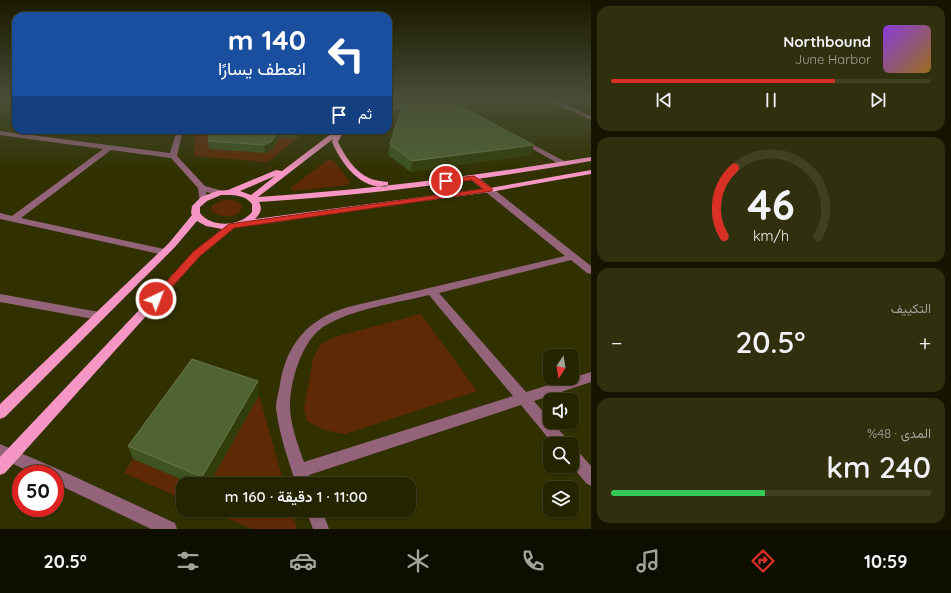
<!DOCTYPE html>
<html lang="ar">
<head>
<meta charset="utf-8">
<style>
	body { margin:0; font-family:Quicksand,Vazirmatn,sans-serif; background:#30300f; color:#f1f3f6; direction:rtl; height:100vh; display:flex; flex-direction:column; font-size:15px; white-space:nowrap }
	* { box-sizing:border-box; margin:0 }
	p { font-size:13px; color:#a3a499 }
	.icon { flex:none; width:22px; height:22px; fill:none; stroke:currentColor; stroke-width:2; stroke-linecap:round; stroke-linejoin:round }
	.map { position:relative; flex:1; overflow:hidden; direction:ltr }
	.side { display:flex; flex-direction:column; gap:6px; padding:6px; background:#141400; width:360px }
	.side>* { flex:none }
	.top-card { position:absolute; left:12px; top:12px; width:380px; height:122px; border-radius:12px; box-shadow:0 1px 3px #0004,0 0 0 1px #414122; direction:rtl; background:#1a4fa0; color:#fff; overflow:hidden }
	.needle { width:26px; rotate:192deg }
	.fabs { position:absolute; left:543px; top:349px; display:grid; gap:8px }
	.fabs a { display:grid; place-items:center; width:36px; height:36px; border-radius:8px; background:#242400; box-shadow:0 1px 3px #0004,0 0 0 1px #414122; font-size:20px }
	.speed { position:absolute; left:12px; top:465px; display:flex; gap:8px; font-size:20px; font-weight:700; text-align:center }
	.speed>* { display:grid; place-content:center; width:52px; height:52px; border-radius:50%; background:#242400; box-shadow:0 1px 3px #0004,0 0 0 1px #414122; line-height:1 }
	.speed .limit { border:6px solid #d22; background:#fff; color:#111 }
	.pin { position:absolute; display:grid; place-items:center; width:34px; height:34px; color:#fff; margin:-17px; border:2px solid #fff; border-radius:50%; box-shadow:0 1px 4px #0007 }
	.me { position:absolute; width:44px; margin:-22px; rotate:43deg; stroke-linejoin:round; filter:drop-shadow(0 0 3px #0008) }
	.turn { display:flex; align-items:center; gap:14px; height:84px; padding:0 20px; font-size:18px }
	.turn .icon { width:52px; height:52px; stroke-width:2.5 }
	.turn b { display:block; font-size:28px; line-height:34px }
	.then { display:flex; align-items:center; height:38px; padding:0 20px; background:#0003; gap:8px; font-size:15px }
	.big { font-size:30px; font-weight:600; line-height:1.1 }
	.side .tile { flex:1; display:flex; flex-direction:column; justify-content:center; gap:6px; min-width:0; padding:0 14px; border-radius:12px; background:#30300f }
	.side .dial { align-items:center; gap:0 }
	.dial svg { height:104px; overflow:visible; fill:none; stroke:#414122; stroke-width:7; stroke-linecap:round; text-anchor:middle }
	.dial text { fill:#f1f3f6; stroke:none }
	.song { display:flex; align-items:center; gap:12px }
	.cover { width:48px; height:48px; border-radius:6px; background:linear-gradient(135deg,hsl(270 70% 55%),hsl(40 70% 35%)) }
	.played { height:4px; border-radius:2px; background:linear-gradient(90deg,#d93025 70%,#414122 70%) }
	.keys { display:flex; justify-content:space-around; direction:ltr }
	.heat { display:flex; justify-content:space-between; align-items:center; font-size:22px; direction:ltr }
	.charge { height:6px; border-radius:3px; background:linear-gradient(90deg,#34c759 48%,#414122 0) }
	.trip { position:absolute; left:176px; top:477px; width:240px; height:40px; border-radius:12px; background:#242400; box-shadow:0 1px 3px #0004,0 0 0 1px #414122; font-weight:600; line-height:40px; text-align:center; direction:rtl }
	.tabs { display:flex; height:64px; justify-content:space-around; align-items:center; background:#0e0e00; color:#a3a499 }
	.tabs .icon { width:28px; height:28px }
	.tabs .on { color:#d93025 }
	.tabs b { font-size:18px; color:#f1f3f6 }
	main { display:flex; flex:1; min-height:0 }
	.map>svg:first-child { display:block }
	.green { fill:#5e2a05 }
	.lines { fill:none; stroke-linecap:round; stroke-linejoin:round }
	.minor { fill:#926379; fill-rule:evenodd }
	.major { fill:#f696c4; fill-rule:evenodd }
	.wall { fill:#3e5320 }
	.shaded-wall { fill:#313e0b }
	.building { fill:#506332; stroke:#68784a }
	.route { fill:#d93025; stroke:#8d1f18 }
</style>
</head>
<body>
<main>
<section class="side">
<div class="tile">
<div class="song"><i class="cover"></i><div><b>Northbound</b><p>June Harbor</p></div></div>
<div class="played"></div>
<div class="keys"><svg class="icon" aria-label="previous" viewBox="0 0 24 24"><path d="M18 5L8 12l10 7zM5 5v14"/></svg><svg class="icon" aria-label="pause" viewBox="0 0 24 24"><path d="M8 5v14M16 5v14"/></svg><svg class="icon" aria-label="next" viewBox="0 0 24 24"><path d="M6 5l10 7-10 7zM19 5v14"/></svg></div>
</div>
<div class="tile dial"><svg viewBox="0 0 100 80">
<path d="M14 69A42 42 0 1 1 86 69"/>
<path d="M14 69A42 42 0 0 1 22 16" stroke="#d93025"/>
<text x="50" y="56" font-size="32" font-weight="700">46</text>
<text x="50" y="72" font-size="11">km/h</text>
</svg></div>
<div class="tile"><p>التكييف</p>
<div class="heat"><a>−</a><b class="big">20.5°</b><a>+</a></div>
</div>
<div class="tile"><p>المدى · 48%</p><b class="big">240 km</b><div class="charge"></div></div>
</section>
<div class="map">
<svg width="591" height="529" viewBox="0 0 591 529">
	<rect width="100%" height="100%" fill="#303000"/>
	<path class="green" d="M196,130L297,138L268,162L194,156Z
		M328,160L334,161L350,182L347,185L293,191L290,188Z
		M225,200C232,200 238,200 242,206C240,219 218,219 211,210L212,206L219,202Z
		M421,314L477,391L345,434C329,432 319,429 306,420L304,408L313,359L320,345L334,337Z
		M259,395L284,484H209Z
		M133,459L192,484H183V499L124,473Z
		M208,510H292L297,529H252Z"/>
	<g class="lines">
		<path class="minor" d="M544,99H553L591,116V120Z
			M416,102L419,104L418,105L388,111V107Z
			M177,130H183L177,156L205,186L223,191V195H220L206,192L207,200L203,203L200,202L198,188L171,158L111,150L21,218L164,249L169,252L167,254L164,255L0,219V213L12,216L103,149L0,135V131L170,153Z
			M520,140H524L568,163L564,165H561L520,142Z
			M471,176H477L591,266V274L587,273L571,260L439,293L526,392L591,372V382L534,401L550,420V422H552L567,439L569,444H553L521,405L309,475L312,484H296C288,459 279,434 276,408C276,400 279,391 280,384C287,343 308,319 348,307L565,256L471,180ZM429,295L513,396L304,462C298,445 290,424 290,406C290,381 302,341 323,327C351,309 397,303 429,295Z
			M0,294L99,312L103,313L105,316L103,319L99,320L0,302Z
			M0,444L60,470L175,523L177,529H151L55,483V474H35L0,458Z
			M572,448L577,450L591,466V486L586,483L572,466Z
			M306,510H322L329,529H313Z"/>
		<path class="major" d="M336,130H344L338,142C345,156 355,172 369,178C375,181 382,181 388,182V186C361,191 341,163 332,142L333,139L258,197C370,190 481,175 591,157V161C481,180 371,195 259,202C263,209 260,214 255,219L490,188L591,170V174L490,192L240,226L234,228L200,256L5,473L0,475V457L194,252L222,229L206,226L197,221L175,247L5,417L0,419V404L169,243L192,215L191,213L192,206L201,197L217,191L228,190L276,170L282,171ZM275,176L251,195L240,191ZM221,195C233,195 244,194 252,204V212C240,227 211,228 200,213V207L207,201Z"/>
	</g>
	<path class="wall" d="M196,130H305L297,138L280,137L272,150L265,153L209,149L208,141L210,131Z
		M390,144L530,155L411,172L388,155Z
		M259,395L209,484H192L133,459L128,446Z"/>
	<path class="shaded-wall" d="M279,130H280V137L272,150L265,153L264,145Z
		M297,130H305L297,138Z
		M534,145L530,155L411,172L412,161Z
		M258,381L259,395L209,484H204L202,477Z"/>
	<path class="building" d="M410,99H447L534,145L412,161L390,144L404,100Z
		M210,130H279L272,141L264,145L208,141Z
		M192,359L258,381L202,477L128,446Z"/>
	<linearGradient id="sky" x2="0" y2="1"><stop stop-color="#1a1a00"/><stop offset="0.57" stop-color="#484e37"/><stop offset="1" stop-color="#484e37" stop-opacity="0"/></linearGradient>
	<rect width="591" height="174" fill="url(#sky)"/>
	<path class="route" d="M474,176L492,188V191L234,228L200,256L159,301L156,302L151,299L193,252L229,224L483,189L472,180L446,183L443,181L446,179Z"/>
</svg>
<div class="fabs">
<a><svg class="needle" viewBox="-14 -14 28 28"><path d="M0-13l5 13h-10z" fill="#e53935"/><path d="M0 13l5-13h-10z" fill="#a3a499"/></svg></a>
<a><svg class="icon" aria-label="sound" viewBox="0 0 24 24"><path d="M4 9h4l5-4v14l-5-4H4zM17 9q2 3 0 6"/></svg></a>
<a><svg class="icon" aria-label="search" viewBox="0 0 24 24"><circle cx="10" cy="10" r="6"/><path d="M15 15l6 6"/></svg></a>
<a><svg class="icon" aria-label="layers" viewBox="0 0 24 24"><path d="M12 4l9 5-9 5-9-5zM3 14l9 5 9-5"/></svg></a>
</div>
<div class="speed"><div class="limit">50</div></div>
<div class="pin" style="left:446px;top:181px;background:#d93025"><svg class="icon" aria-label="arrive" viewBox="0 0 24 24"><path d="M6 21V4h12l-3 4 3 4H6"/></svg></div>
<svg class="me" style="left:156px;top:299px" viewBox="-20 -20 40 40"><circle r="17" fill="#d93025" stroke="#fff" stroke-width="3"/><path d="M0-11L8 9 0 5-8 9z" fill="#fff"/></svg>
<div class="trip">11:00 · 1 دقيقة · 160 m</div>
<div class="top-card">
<div class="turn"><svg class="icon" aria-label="left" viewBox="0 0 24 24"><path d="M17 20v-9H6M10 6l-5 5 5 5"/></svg><div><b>140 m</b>انعطف يسارًا</div></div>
<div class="then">ثم<svg class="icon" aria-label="arrive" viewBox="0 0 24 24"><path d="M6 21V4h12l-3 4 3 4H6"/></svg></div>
</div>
</div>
</main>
<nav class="tabs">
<b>10:59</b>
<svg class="icon on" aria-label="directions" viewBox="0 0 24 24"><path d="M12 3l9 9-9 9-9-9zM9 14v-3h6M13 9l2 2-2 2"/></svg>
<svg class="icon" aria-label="music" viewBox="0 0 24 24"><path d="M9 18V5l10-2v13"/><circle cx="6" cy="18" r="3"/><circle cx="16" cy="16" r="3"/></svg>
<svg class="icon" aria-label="phone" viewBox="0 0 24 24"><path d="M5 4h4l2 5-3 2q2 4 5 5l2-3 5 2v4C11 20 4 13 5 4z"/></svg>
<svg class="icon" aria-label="climate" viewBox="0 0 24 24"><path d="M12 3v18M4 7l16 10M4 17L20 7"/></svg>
<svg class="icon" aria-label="car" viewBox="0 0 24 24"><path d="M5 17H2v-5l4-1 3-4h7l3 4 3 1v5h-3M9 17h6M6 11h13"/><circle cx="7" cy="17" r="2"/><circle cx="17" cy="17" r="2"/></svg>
<svg class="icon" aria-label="filters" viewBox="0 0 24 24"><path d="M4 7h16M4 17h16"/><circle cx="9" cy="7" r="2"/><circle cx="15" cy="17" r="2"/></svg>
<b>20.5°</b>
</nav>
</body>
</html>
